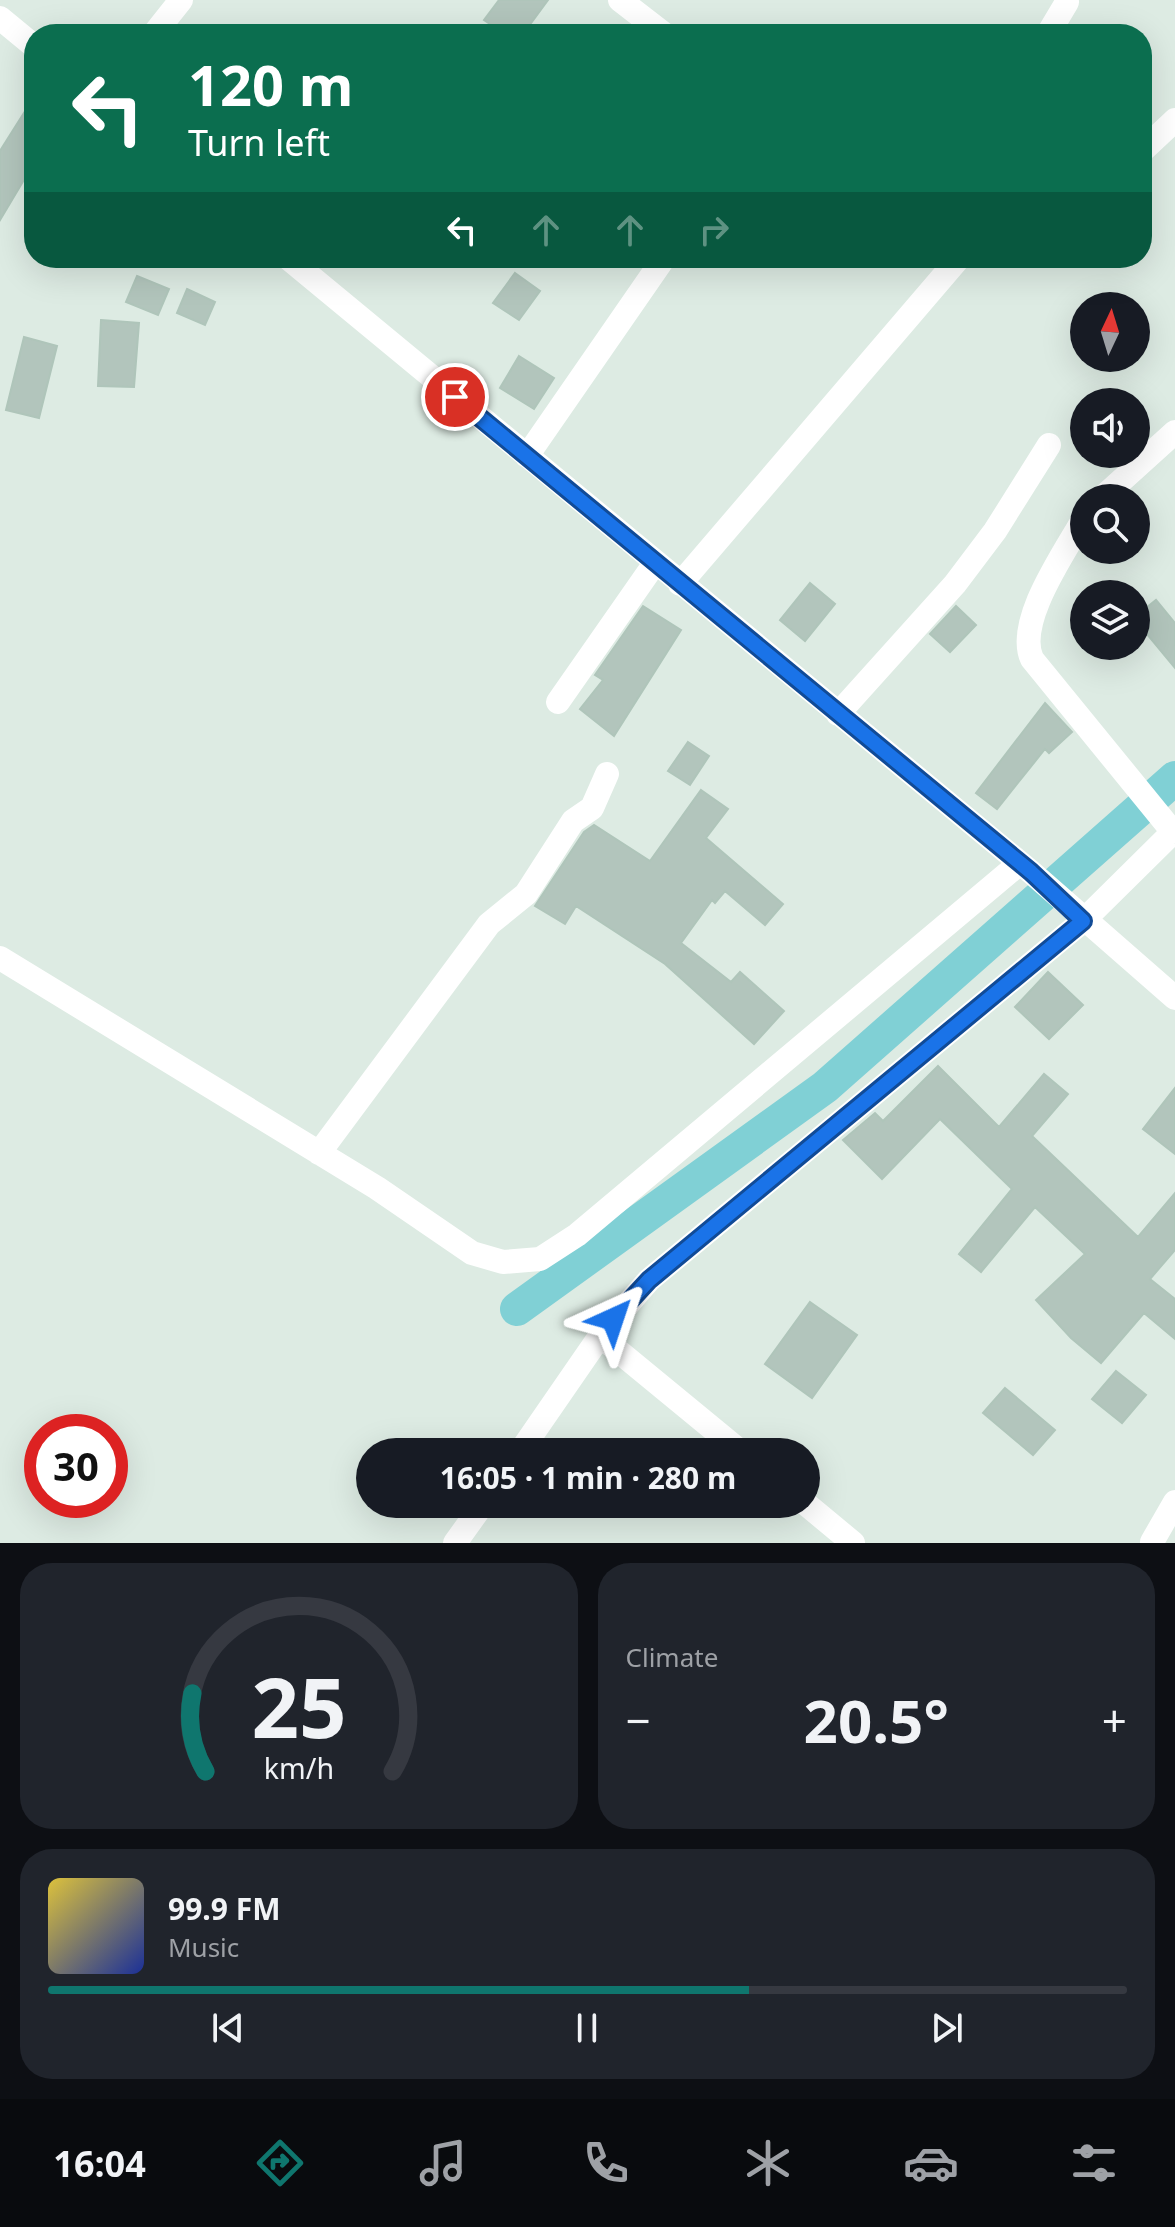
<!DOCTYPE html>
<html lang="en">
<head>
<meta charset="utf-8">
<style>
	body { margin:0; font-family:"Noto Sans",sans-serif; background:#20242c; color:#f1f3f6; height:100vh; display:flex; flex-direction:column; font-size:30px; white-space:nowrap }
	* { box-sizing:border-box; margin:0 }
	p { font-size:26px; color:#9ea1a6 }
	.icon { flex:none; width:44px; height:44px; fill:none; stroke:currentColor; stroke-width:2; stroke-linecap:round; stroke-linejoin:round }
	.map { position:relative; height:1543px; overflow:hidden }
	.drawer { display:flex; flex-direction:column; gap:20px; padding:20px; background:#0d0f14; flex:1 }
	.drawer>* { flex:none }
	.hud { position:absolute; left:24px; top:24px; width:1128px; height:244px; border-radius:32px; box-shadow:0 8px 32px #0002; background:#0b6e4f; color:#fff; overflow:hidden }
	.needle { width:52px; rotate:4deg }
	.fabs { position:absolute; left:1070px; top:292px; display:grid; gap:16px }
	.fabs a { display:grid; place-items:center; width:80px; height:80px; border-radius:50%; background:#171b24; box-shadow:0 8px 32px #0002; font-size:40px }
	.speed { position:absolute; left:24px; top:1414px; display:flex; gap:16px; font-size:40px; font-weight:700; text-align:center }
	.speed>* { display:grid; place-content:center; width:104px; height:104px; border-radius:50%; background:#171b24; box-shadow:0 8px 32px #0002; line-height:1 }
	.speed .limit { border:12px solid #d22; background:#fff; color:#111 }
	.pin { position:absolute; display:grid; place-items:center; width:68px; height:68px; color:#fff; margin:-34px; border:4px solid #fff; border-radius:50%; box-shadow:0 2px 8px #0007 }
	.me { position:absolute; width:88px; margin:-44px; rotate:42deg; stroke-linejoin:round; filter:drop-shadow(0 0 6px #0008) }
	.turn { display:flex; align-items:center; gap:28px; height:168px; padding:0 32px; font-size:36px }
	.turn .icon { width:104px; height:104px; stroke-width:2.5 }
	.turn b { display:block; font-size:56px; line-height:68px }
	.lanes { display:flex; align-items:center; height:76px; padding:0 32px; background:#0003; justify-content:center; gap:40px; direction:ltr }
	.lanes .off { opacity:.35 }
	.big { font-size:60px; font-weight:700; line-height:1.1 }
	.drawer .tile { flex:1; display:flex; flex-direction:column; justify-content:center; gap:12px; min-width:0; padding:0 28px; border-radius:32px; background:#20242c }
	.drawer .dial { align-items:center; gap:0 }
	.dial svg { height:208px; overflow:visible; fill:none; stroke:#363941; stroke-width:7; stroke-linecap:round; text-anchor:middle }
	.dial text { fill:#f1f3f6; stroke:none }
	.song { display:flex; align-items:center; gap:24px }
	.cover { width:96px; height:96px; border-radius:12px; background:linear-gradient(135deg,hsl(50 70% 55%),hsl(230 70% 35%)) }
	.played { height:8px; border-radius:4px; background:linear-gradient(90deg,#0f766e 65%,#363941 65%) }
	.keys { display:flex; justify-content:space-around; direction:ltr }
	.heat { display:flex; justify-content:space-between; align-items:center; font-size:44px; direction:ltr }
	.drawer .tiles { flex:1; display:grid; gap:20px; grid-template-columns:1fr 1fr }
	.tile:last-child { grid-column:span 2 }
	.trip { position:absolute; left:356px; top:1438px; width:464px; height:80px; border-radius:40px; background:#171b24; box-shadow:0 8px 32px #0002; font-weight:700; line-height:80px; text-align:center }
	.tabs { display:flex; height:128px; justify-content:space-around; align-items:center; background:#090b0e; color:#9ea1a6 }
	.tabs .icon { width:56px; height:56px }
	.tabs .on { color:#0f766e }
	.tabs b { font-size:36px; color:#f1f3f6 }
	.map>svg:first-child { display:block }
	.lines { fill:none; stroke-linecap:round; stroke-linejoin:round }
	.canal { stroke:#80d0d5; stroke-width:34 }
	.building { fill:#b2c5bc; stroke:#afc5ba; stroke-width:2 }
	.minor { stroke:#fff; stroke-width:24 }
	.route-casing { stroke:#114b97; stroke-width:20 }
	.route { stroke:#1a73e8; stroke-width:14 }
</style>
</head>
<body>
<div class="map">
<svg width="1175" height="1543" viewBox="0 0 1175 1543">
	<rect width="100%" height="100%" fill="#ddebe3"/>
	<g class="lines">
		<path class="canal" d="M517,1309L825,1087L1175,778"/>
	</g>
	<path class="building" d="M499,0H548L523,34H505L484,20Z
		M34,97V163L0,220V151Z
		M515,273L540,291L519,320L493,303Z
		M137,276L169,289L158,315L126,302Z
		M187,289L215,302L205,325L177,313Z
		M101,320L139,323L134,387L98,386Z
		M24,337L57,346L39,418L6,410Z
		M519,356L554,378L534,409L500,388Z
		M810,583L835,604L805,641L780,620Z
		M1156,600L1175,623V668L1136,621V616Z
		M643,606L681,630L614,736L580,709L603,680L595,675Z
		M956,606L976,625L950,652L930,634Z
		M1045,703L1072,732L1049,753L1045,749L997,809L976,793Z
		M688,742L709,756L690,785L668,771Z
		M701,790L728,809L706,838L783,904L765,925L725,891L715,903L712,900L681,943L731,982L740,972L784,1011L754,1044L665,964L576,906L565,924L535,906L584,832L594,825L650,861Z
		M1048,972L1083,1005L1049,1039L1015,1007Z
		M938,1066L999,1127L1044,1074L1068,1094L1032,1136L1138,1237L1175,1193V1250L1150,1279L1175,1299V1339L1144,1313L1101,1363L1071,1338L1036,1300L1085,1254L1035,1207L981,1272L959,1254L1012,1189L940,1119L882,1179L843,1140L875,1113L883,1121Z
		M1175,1088V1154L1143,1129Z
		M810,1302L857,1335L812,1398L765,1364Z
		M1116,1371L1146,1395L1122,1423L1092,1399Z
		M1005,1388L1055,1430L1033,1455L983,1413Z"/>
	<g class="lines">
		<path class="minor" d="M620,0L664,34
			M0,18L34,46
			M154,34L181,0
			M1048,34L1067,2
			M1142,151L1175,120
			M288,258L1031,872L1175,998
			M527,456L664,258
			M1102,498L1175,432
			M1084,518C1065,552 1015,622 1032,659L1173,832
			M680,584L959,258
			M558,702L655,563
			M838,714L955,584L995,531L1049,445
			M0,958L377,1188L472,1253L503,1262L540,1259L577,1235L1020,863
			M319,1153L489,924L526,894L573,821L592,808L607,774
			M520,1452L600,1336
			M741,1452L600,1336L649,1280L1083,921L1175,830
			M806,1504L853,1543
			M1152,1542L1175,1502
			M455,1543L483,1504"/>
	</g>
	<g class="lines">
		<g class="route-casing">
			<path id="route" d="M455,397L1031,872L1083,921L649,1280L613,1319"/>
		</g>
		<use href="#route" class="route"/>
	</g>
</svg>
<div class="fabs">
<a><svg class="needle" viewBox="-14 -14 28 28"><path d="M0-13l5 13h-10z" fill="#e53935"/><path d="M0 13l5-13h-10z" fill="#9ea1a6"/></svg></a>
<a><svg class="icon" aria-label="sound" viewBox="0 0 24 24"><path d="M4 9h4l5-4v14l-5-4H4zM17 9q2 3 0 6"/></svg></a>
<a><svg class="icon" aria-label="search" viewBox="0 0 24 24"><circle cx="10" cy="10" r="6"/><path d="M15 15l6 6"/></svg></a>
<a><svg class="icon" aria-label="layers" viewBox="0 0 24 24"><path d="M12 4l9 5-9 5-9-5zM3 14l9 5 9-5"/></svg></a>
</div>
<div class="speed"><div class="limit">30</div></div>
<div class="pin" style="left:455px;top:397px;background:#d93025"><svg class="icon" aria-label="arrive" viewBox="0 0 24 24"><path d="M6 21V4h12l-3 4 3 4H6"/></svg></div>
<svg class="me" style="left:613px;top:1319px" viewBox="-20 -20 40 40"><path d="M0-17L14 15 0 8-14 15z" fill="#1a73e8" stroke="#fff" stroke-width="4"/></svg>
<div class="trip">16:05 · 1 min · 280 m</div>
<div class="hud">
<div class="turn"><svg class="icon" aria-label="left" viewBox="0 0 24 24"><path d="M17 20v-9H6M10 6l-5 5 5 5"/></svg><div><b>120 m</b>Turn left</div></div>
<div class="lanes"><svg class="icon" aria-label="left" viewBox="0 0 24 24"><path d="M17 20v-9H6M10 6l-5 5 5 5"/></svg><svg class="icon off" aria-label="ahead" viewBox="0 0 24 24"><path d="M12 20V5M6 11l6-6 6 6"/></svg><svg class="icon off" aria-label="ahead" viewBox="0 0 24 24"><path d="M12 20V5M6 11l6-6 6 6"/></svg><svg class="icon off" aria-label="right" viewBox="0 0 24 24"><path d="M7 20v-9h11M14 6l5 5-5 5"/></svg></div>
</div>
</div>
<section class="drawer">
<div class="tiles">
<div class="tile dial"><svg viewBox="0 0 100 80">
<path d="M14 69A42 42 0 1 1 86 69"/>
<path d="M14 69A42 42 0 0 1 9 39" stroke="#0f766e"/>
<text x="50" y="56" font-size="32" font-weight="700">25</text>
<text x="50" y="72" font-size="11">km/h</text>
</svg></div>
<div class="tile"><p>Climate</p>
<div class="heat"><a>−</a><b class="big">20.5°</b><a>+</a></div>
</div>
<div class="tile">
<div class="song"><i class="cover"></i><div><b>99.9 FM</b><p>Music</p></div></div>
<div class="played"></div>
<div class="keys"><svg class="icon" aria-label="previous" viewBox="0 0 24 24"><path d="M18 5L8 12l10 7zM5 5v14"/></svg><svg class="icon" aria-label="pause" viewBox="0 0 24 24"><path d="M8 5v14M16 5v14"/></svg><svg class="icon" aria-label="next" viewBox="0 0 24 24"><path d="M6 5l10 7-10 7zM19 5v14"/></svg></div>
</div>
</div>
</section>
<nav class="tabs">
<b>16:04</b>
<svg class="icon on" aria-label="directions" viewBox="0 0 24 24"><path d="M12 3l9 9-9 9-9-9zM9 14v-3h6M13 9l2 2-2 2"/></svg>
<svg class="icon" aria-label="music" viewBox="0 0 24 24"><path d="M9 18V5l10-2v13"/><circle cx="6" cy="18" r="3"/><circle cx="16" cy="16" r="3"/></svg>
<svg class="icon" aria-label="phone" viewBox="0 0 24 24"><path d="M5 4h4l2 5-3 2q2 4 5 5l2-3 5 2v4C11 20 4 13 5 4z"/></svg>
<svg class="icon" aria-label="climate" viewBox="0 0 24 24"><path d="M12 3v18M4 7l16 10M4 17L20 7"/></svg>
<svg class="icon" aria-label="car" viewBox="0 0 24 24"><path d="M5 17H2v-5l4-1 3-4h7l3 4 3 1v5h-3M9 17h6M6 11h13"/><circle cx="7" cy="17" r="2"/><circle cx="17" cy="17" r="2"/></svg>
<svg class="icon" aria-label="filters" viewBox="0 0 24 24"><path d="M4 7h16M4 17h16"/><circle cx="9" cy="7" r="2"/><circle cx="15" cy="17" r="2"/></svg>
</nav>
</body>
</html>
